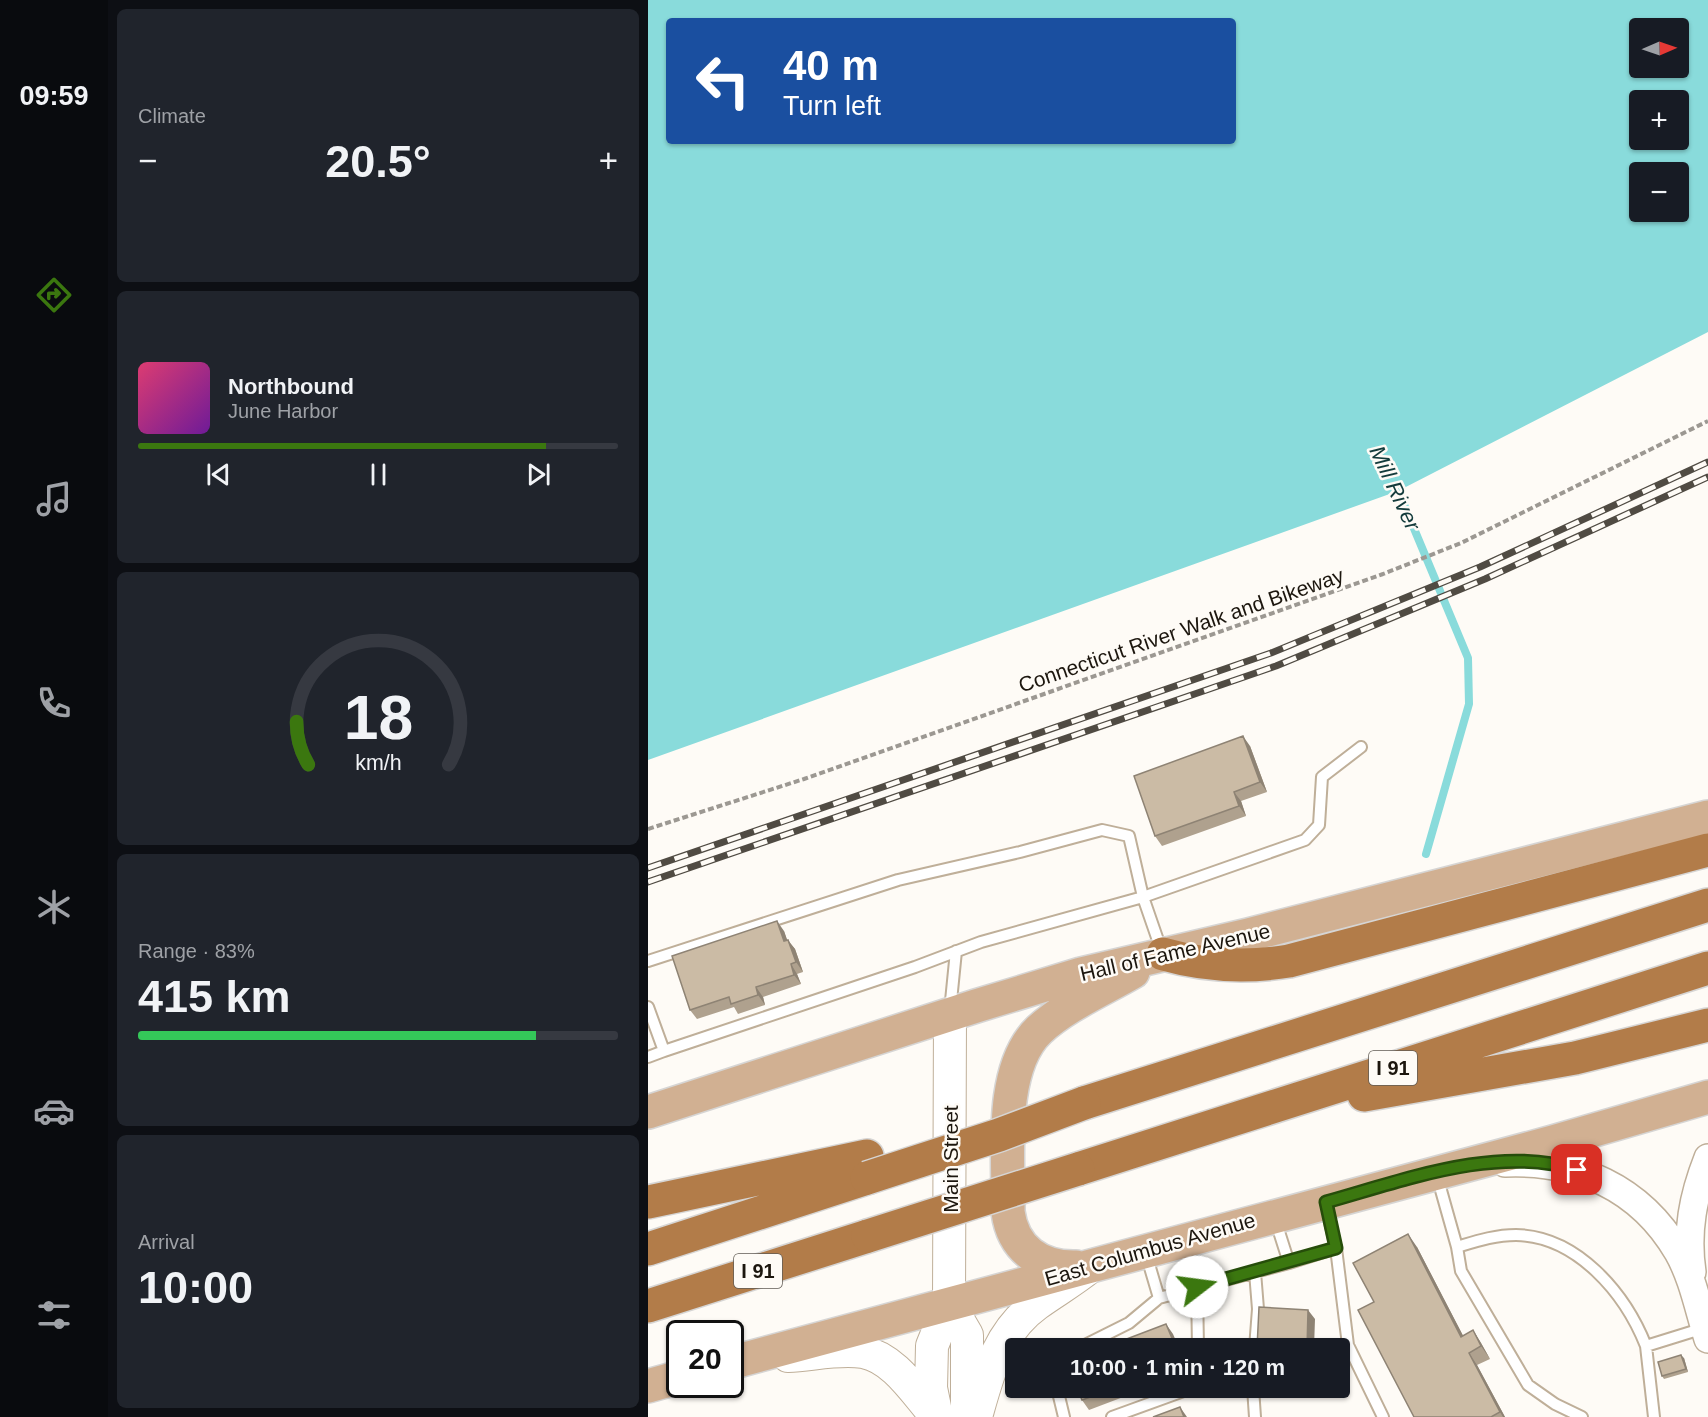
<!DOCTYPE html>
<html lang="en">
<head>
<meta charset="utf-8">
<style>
	body { margin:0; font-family:Helvetica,sans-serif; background:#20242c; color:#f1f3f6; height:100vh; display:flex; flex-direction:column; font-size:22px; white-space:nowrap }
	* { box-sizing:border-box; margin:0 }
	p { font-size:20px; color:#9ea1a6 }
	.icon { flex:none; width:33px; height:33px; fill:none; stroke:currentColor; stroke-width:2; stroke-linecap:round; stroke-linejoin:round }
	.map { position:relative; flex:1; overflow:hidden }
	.drawer { display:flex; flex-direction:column; gap:9px; padding:9px; background:#0d0f14; width:540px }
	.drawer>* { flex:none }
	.banner { position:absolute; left:18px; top:18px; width:570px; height:126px; border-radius:6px; box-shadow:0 2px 4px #0004; background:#1a4fa0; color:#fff; overflow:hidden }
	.needle { width:39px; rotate:88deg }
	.buttons { position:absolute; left:981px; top:18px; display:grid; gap:12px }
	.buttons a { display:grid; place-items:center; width:60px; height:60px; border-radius:6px; background:#171b24; box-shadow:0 2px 4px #0004; font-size:30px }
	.speed { position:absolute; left:18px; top:1320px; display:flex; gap:12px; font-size:30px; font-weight:700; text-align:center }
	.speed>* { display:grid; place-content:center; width:78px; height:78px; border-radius:50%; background:#171b24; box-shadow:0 2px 4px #0004; line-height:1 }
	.speed .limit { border:3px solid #111; border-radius:9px; background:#fff; color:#111 }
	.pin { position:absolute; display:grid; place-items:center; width:51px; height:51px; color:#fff; margin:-26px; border-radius:12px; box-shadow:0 3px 9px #0006 }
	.me { position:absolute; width:66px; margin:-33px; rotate:75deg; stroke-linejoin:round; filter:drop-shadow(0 0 4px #0008) }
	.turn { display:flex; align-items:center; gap:21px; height:126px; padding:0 18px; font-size:27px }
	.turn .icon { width:78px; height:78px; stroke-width:2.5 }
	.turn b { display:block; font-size:42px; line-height:51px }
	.big { font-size:45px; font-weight:800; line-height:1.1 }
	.drawer .tile { flex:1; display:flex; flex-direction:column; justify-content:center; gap:9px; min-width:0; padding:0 21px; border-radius:9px; background:#20242c }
	.drawer .dial { align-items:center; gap:0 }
	.dial svg { height:156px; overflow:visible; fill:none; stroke:#363941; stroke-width:7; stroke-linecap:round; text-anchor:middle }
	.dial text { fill:#f1f3f6; stroke:none }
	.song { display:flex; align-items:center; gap:18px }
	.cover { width:72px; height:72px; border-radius:9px; background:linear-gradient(135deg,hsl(340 70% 55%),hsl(280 70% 35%)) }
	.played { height:6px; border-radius:3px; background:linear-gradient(90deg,#3b770f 85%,#363941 85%) }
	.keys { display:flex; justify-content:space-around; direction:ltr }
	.heat { display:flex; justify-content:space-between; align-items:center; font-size:33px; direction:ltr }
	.charge { height:9px; border-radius:4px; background:linear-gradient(90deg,#34c759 83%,#363941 0) }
	.trip { position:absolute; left:357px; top:1338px; width:345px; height:60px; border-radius:6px; background:#171b24; box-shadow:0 2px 4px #0004; font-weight:800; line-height:60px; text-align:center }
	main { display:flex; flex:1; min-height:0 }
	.tab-bar { display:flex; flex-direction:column; width:108px; justify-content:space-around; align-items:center; background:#090b0e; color:#9ea1a6 }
	.tab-bar .icon { width:42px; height:42px }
	.tab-bar .active { color:#3b770f }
	.tab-bar b { font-size:27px; color:#f1f3f6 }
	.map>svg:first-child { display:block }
	.water { fill:#89dbdb; fill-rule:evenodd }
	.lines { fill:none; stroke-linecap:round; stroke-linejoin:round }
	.stream { stroke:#89dbdb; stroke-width:8 }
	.service-casing { stroke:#bfaf99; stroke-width:14 }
	.tertiary-casing { stroke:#bfaf99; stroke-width:30 }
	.secondary-casing { stroke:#bfaf99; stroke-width:34 }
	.primary-casing { stroke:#d6d5d4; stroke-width:36 }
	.motorway-casing { stroke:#d6d5d4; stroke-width:36 }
	.path { stroke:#9c9892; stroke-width:4; stroke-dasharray:6 3; stroke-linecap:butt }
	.service { stroke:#fff; stroke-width:10 }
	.tertiary { stroke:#fff; stroke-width:27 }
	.secondary { stroke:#fff; stroke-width:32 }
	.primary { stroke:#d1b092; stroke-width:33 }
	.motorway { stroke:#b27c49; stroke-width:33 }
	.rail-casing { stroke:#504b43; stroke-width:7 }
	.rail { stroke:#fefbf6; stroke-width:4.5; stroke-dasharray:14; stroke-linecap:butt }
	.motorway-bridge-casing { stroke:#d6d5d4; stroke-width:36; stroke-linecap:butt }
	.motorway-bridge { stroke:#b27c49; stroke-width:33 }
	.wall { fill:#afa18e }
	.shaded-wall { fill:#8e8374 }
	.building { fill:#cbbba5; stroke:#8e8374; stroke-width:1.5 }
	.route-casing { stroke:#264d0a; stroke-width:15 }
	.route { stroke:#3b770f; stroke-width:10 }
	.labels { text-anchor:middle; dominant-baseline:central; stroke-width:5; stroke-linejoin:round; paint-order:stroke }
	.shield { fill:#fefbf6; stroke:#605b54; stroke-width:1.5 }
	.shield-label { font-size:20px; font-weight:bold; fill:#1c160e }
	.street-label { font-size:21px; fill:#1c160e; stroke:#fefbf6 }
	.water-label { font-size:22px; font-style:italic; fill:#133b3b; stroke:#fefbf6 }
</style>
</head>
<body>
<main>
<nav class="tab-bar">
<b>09:59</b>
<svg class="icon active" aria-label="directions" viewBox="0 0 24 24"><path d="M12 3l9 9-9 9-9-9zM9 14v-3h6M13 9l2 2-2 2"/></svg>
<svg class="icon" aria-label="music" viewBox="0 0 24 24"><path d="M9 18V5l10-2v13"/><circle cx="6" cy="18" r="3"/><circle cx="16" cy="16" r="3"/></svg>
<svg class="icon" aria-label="phone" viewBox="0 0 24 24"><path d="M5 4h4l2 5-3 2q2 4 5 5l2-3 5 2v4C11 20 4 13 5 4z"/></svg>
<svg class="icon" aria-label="climate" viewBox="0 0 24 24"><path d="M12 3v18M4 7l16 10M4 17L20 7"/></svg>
<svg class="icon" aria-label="car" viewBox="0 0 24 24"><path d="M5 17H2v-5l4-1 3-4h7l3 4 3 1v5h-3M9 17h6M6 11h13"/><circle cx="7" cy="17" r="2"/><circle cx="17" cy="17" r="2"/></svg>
<svg class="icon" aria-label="filters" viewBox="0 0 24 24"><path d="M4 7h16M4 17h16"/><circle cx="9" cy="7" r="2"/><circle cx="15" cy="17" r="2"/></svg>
</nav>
<section class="drawer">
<div class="tile"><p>Climate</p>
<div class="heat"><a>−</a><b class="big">20.5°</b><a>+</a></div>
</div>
<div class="tile">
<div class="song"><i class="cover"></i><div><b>Northbound</b><p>June Harbor</p></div></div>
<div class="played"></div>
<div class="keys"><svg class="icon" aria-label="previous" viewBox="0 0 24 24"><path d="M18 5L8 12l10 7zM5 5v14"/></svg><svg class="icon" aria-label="pause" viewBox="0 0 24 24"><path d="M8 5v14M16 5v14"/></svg><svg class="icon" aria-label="next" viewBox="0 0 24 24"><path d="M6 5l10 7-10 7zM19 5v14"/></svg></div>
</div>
<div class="tile dial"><svg viewBox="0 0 100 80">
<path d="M14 69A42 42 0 1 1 86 69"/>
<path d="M14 69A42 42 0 0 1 8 47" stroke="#3b770f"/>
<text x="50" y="56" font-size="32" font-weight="700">18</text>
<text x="50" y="72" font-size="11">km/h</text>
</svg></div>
<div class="tile"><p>Range · 83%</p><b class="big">415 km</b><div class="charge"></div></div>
<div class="tile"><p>Arrival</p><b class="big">10:00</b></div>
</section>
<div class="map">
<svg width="1060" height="1417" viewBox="0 0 1060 1417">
	<rect width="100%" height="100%" fill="#fefbf6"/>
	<path class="water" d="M0,0H1060V332L750,491L0,760ZM21,21H585V141H21ZM992,28H1030V68H992ZM992,100H1030V140H992ZM992,172H1030V212H992Z"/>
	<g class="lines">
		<path class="stream" d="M747,483L820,658L821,704L778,854"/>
		<g class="service-casing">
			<path id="service" d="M0,961L250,880L372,852L454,830L481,836L495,897L514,952
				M0,1007L16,1051L267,967L333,942L495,897L657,840L671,825L674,777L713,747
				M302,1011L308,951
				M0,1057L16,1051
				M789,1176L809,1247
				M678,1205L688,1248L700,1345L735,1417
				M627,1219L641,1263L688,1248
				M607,1272L610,1309L607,1348
				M549,1287L550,1348
				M511,1298L641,1263
				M998,1346L1006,1417
				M435,1348L439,1344L481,1323L511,1298L498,1254
				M409,1388L416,1417
				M605,1388L607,1417
				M464,1417L544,1388
				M934,1417L907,1404L880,1385L813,1271L809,1247C829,1241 847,1235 868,1235C929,1236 977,1293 998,1346L1056,1328"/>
		</g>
		<g class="tertiary-casing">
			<path id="tertiary" d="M857,1163C929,1160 992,1187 1030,1252C1045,1278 1051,1311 1060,1339
				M1044,1272C1038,1232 1045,1196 1060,1158"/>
		</g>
		<g class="secondary-casing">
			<path id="secondary" d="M301,1304L319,1335V1413
				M140,1356C164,1355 191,1348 215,1352C247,1358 268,1394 288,1416
				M289,1417L283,1388L284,1346L301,1304L302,1014
				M328,1417C340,1374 350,1332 389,1304C407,1291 425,1281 442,1267"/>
		</g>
		<g class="primary-casing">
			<path id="primary" d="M0,1112L328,1006L433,974L600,935L1060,817
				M428,1267C392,1268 365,1249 360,1212C361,1159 350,1069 391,1030C417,1006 454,990 485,972
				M82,1363L905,1142L1060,1097
				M0,1386L32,1377"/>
		</g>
		<g class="motorway-casing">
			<path id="motorway" d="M515,954C557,966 598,968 641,961L1060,850
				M716,1095L927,1058L1060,1025
				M436,1103L1060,905
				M430,1169L1060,968
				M0,1202L219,1156
				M0,1249L219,1178
				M0,1306L220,1236"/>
		</g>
		<path class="path" d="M0,829L156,779L735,574L813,543L1060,421"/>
		<use href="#service" class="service"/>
		<use href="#tertiary" class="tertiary"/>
		<use href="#secondary" class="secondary"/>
		<use href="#primary" class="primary"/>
		<use href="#motorway" class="motorway"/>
		<g class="rail-casing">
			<path id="rail" d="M0,868L623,653L832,567L1060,462
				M0,882L628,666L837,579L1060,477"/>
		</g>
		<use href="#rail" class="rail"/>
		<g class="motorway-bridge-casing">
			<path id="motorway-bridge" d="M219,1178L351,1135L436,1103
				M220,1236L430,1169"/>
		</g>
		<use href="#motorway-bridge" class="motorway-bridge"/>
	</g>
	<path class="wall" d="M602,746L619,792L593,801L598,816L514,846L507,836Z
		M136,931L139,940L147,949L155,972L149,974L153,984L115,997L117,1005L90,1014L86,1007L49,1019L42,1010Z
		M769,1247L815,1336L825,1330L833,1343L842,1359L829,1365L857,1417H766L726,1302Z
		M1036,1358L1040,1372L1016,1379L1014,1376Z
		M429,1388H499L441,1410L434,1400Z"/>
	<path class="shaded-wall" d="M595,736L602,746L619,792L612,782Z
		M586,792L593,801L598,816L591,806Z
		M129,921L136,931L143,951L136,941Z
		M140,940L147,949L155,972L148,962Z
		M143,964L149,974L153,984L146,975Z
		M108,987L115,997L117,1005L110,995Z
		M760,1234L769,1247L822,1349L813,1337Z
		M660,1310L667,1319L666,1348H659Z
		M518,1324L525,1334L531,1348H528Z
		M825,1330L833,1343L842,1359L833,1346Z
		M821,1353L829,1365L857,1417H855L852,1412Z
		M1033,1355L1036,1358L1040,1372L1038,1369Z
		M532,1407L539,1417H536Z"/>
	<path class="building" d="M595,736L612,782L586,792L591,806L507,836L486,776Z
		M129,921L136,941L140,940L148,962L143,964L146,975L108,987L110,995L83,1004L81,997L42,1010L24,956Z
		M760,1234L813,1337L825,1330L833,1346L821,1353L852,1412L843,1417H766L710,1310L726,1302L705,1263Z
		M611,1307L660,1310L659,1348H609Z
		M518,1324L528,1348H455Z
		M1033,1355L1038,1369L1014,1376L1010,1362Z
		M429,1388H467L434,1400Z
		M532,1407L536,1417H505Z"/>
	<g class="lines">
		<g class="route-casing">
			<path id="route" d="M549,1287L688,1248L678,1202C754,1181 850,1144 929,1170"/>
		</g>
		<use href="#route" class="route"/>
	</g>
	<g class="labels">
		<g class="shield">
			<rect x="721" y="1051" width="48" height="34" rx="4.5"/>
			<rect x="86" y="1254" width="48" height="34" rx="4.5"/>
		</g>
		<g class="shield-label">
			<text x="745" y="1068">I 91</text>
			<text x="110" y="1271">I 91</text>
		</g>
		<g class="street-label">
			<text transform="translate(533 630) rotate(-19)">Connecticut River Walk and Bikeway</text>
			<text transform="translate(527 952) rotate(-13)">Hall of Fame Avenue</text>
			<text transform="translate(302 1159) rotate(-90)">Main Street</text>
			<text transform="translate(502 1249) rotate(-16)">East Columbus Avenue</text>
		</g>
		<g class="water-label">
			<text transform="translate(747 488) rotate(65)">Mill River</text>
		</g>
	</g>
</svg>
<div class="buttons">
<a><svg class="needle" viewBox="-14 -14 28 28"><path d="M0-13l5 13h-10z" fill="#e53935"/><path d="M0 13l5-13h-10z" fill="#9ea1a6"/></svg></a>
<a>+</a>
<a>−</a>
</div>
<div class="speed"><div class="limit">20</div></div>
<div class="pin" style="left:929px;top:1170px;background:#d93025"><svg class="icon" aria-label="arrive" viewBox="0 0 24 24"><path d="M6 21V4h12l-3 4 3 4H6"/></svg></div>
<svg class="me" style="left:549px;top:1287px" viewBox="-20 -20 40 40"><circle r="19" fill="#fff"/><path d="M0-13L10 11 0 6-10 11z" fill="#3b770f"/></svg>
<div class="trip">10:00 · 1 min · 120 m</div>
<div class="banner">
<div class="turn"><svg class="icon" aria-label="left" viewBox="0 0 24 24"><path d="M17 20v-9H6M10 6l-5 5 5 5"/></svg><div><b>40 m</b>Turn left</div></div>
</div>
</div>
</main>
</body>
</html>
